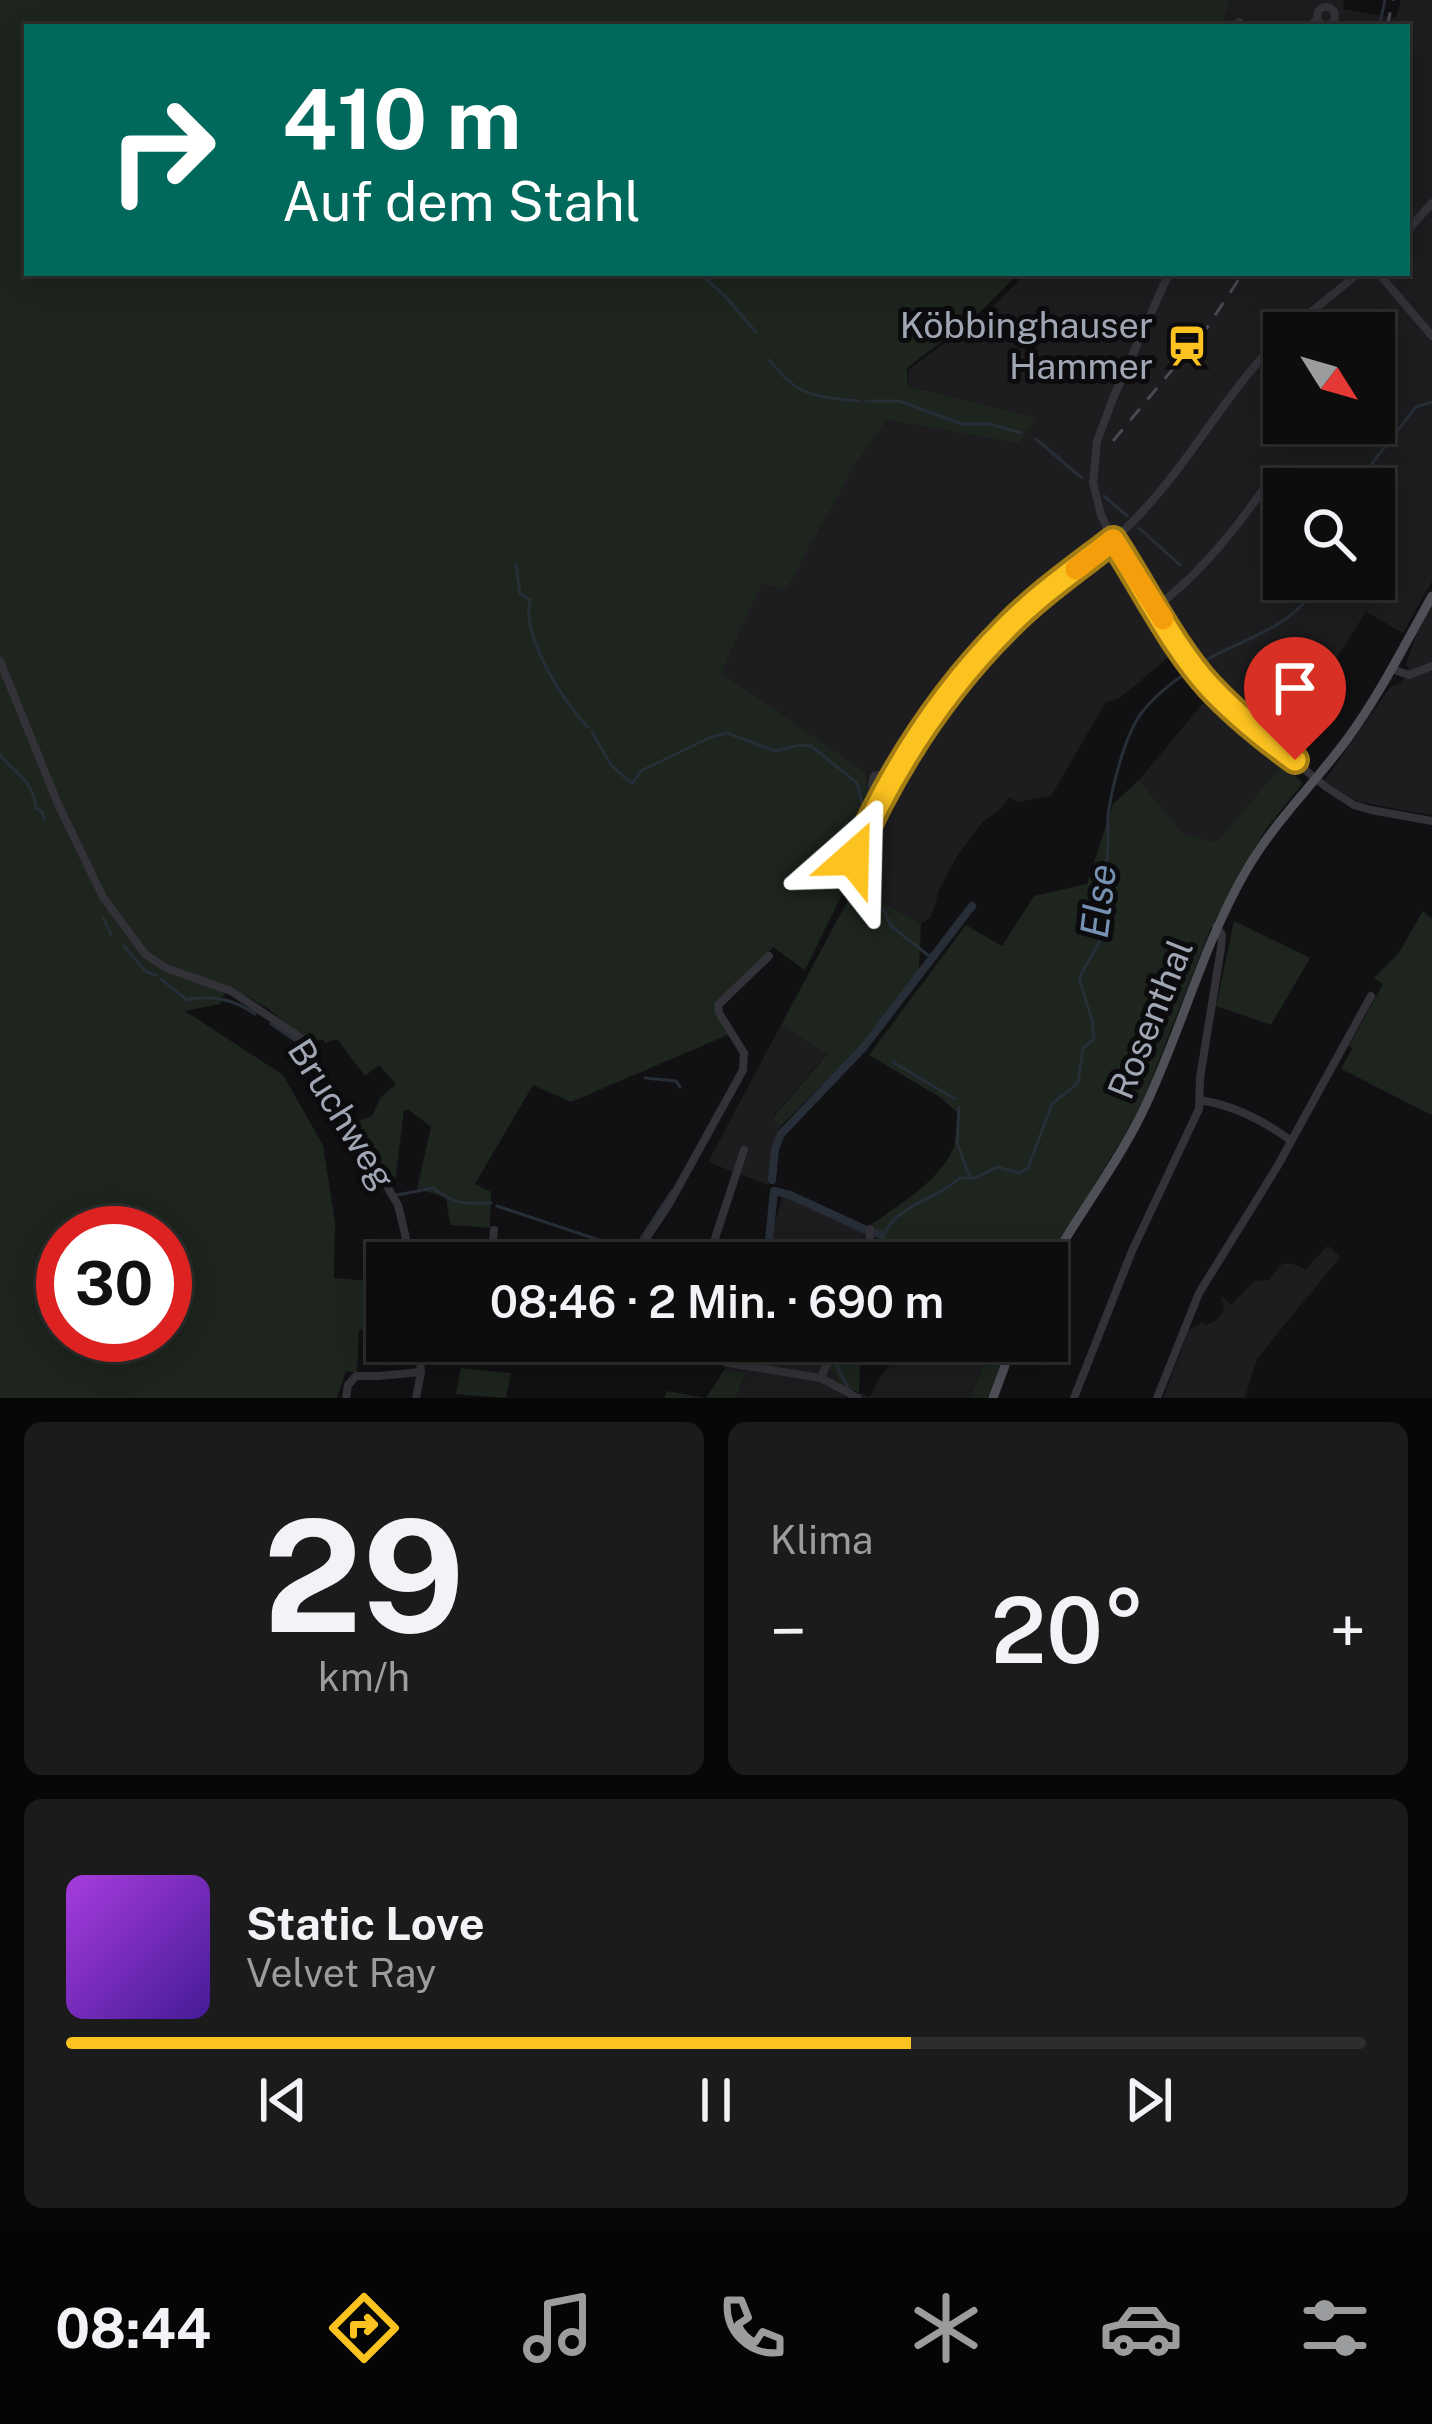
<!DOCTYPE html>
<html lang="de">
<head>
<meta charset="utf-8">
<style>
	body { margin:0; font-family:"Public Sans",sans-serif; background:#1b1b1c; color:#f1f3f6; height:100vh; display:flex; flex-direction:column; font-size:45px; white-space:nowrap }
	* { box-sizing:border-box; margin:0 }
	p { font-size:39px; color:#9a9c9e }
	.icon { flex:none; width:66px; height:66px; fill:none; stroke:currentColor; stroke-width:2; stroke-linecap:round; stroke-linejoin:round }
	.map { position:relative; height:1398px; overflow:hidden }
	.sheet { display:flex; flex-direction:column; gap:24px; padding:24px; background:#070708; flex:1 }
	.sheet>* { flex:none }
	.hud { position:absolute; left:24px; top:24px; width:1386px; height:252px; border-radius:0px; box-shadow:0 6px 30px #0003,0 0 0 3px #2d2d2e; background:#00695c; color:#fff; overflow:hidden }
	.needle { width:78px; rotate:127deg }
	.fabs { position:absolute; left:1263px; top:312px; display:grid; gap:24px }
	.fabs a { display:grid; place-items:center; width:132px; height:132px; border-radius:0px; background:#0d0d0e; box-shadow:0 6px 30px #0003,0 0 0 3px #2d2d2e; font-size:60px }
	.speed { position:absolute; left:36px; top:1206px; display:flex; gap:24px; font-size:60px; font-weight:700; text-align:center }
	.speed>* { display:grid; place-content:center; width:156px; height:156px; border-radius:50%; background:#0d0d0e; box-shadow:0 6px 30px #0003,0 0 0 3px #2d2d2e; line-height:1 }
	.speed .limit { border:18px solid #d22; background:#fff; color:#111 }
	.pin { position:absolute; display:grid; place-items:center; width:102px; height:102px; color:#fff; margin:-123px -51px; border-radius:50% 50% 50% 0; rotate:-45deg; box-shadow:0 0 12px #0007 }
	.pin .icon { rotate:45deg }
	.me { position:absolute; width:132px; margin:-66px; rotate:25deg; stroke-linejoin:round; filter:drop-shadow(0 0 9px #0008) }
	.turn { display:flex; align-items:center; gap:42px; height:252px; padding:0 60px; font-size:54px }
	.turn .icon { width:156px; height:156px; stroke-width:2.5 }
	.turn b { display:block; font-size:84px; line-height:102px }
	.big { font-size:90px; font-weight:600; line-height:1.1 }
	.sheet .card { flex:1; display:flex; flex-direction:column; justify-content:center; gap:18px; min-width:0; padding:0 42px; border-radius:18px; background:#1b1b1c }
	.sheet .dial { align-items:center; gap:0 }
	.dial b { font-size:156px; line-height:1 }
	.song { display:flex; align-items:center; gap:36px }
	.cover { width:144px; height:144px; border-radius:18px; background:linear-gradient(135deg,hsl(280 70% 55%),hsl(260 70% 35%)) }
	.played { height:12px; border-radius:6px; background:linear-gradient(90deg,#fcc220 65%,#2d2d2e 65%) }
	.keys { display:flex; justify-content:space-around; direction:ltr }
	.heat { display:flex; justify-content:space-between; align-items:center; font-size:66px; direction:ltr }
	.sheet .tiles { flex:1; display:grid; gap:24px; grid-template-columns:1fr 1fr }
	.card:last-child { grid-column:span 2 }
	.trip { position:absolute; left:366px; top:1242px; width:702px; height:120px; border-radius:0px; background:#0d0d0e; box-shadow:0 6px 30px #0003,0 0 0 3px #2d2d2e; font-weight:600; line-height:120px; text-align:center }
	.dock { display:flex; height:192px; justify-content:space-around; align-items:center; background:#050506; color:#9a9c9e }
	.dock .icon { width:84px; height:84px }
	.dock .active { color:#fcc220 }
	.dock b { font-size:54px; color:#f1f3f6 }
	.map>svg:first-child { display:block }
	.built { fill:#1d1d20; fill-rule:evenodd }
	.green { fill:#1d251e; fill-rule:evenodd }
	.lines { fill:none; stroke-linecap:round; stroke-linejoin:round }
	.stream { stroke:#272e37; stroke-width:3 }
	.canal { stroke:#272e37; stroke-width:8 }
	.minor { stroke:#323238; stroke-width:8 }
	.major { stroke:#4e4f57; stroke-width:9 }
	.rail { stroke:#494a51; stroke-width:3; stroke-dasharray:15 12; stroke-linecap:butt }
	.route-casing { stroke:#a47e15; stroke-width:30 }
	.route { stroke:#fcc220; stroke-width:21 }
	.slow { stroke:#f59e0b; stroke-width:21 }
	.labels { text-anchor:middle; dominant-baseline:central; stroke-width:10; stroke-linejoin:round; paint-order:stroke }
	.poi-label { font-size:36px; fill:#a1a6b4; stroke:#0c0c0e; text-anchor:end }
	.street-label { font-size:36px; fill:#a1a6b4; stroke:#0c0c0e }
	.water-label { font-size:39px; font-style:italic; fill:#7691b2; stroke:#0c0c0e }
</style>
</head>
<body>
<div class="map">
<svg width="1432" height="1398" viewBox="0 0 1432 1398">
	<rect width="100%" height="100%" fill="#111113"/>
	<path class="built" d="M1231,0H1344L1343,9L1396,18L1401,0H1432V581L1403,633L1366,612L1282,743L1283,764L1218,842L1183,835L1139,780L1209,696L1177,650L1120,698L1106,702L1051,796L1017,802L1009,797L1001,809L983,822L958,854L940,888L931,917L921,924L855,887L867,866L851,853L875,800L720,673L762,582L854,466L887,420L1020,442L1035,418L909,386L908,370L986,313L1026,273H1407V27H1220ZM1284,333H1374V423H1284ZM1284,489H1374V579H1284Z
		M1432,605V815L1358,802L1324,781L1391,686L1402,683L1409,669L1406,664L1419,627Z
		M781,1025L827,1053L771,1119L781,1126L775,1138L768,1185L708,1162Z
		M784,1191L865,1230L877,1241L872,1263H758L773,1230Z
		M1326,1247H1330L1340,1257L1257,1359L1245,1398H1163L1189,1330L1202,1322L1206,1325L1215,1321L1221,1315L1224,1308L1221,1296L1231,1305L1254,1281L1269,1280L1282,1264L1290,1263L1306,1269Z
		M726,1341H832L818,1365L834,1372L846,1398H736L746,1374L724,1370L732,1347L725,1343Z
		M911,1341H953L973,1356L980,1357L981,1373L970,1398H858L859,1392L870,1397L878,1379Z"/>
	<path class="green" d="M0,0H1231L1220,27H27V273H1019L980,312L907,368L908,386L1036,418L1020,443L887,420L854,466L785,591L762,583L721,673L865,772L867,787L876,800L851,853L859,860L805,970L773,947L716,1008L730,1034L571,1102L533,1085L475,1184L491,1192L490,1228L450,1225L446,1197L417,1189L431,1127L409,1110H404L395,1183L387,1182L353,1123L372,1116L380,1098L396,1084L379,1065L365,1076L337,1039L325,1043L323,1040L306,1041L269,1009L228,986L220,1004L185,1011L283,1075L323,1145L335,1222L334,1278L371,1281L380,1328L359,1330L357,1373L346,1371L337,1398H0ZM63,1233H165V1335H63Z
		M1283,764L1303,783L1267,828L1242,868L1211,928L1139,1111L1047,1263H872L877,1241L872,1224C898,1206 948,1175 955,1142C957,1132 957,1121 957,1112L941,1098L869,1055L966,925L1002,946L1034,896L1087,884L1113,804L1139,780L1183,834L1217,842Z
		M855,887L921,924L919,970L862,1045L781,1126L771,1120L827,1054L781,1025Z
		M1423,911L1432,919V1115L1341,1069L1352,1049L1349,1046L1383,984L1374,978L1398,954Z
		M1234,921L1310,958L1271,1025L1216,1006Z
		M832,1341H868L860,1362L859,1392L841,1387L834,1372L818,1365Z
		M953,1341H1009L988,1398H970L981,1373L980,1358L973,1356Z
		M461,1368L511,1373L506,1398L456,1394Z
		M724,1370L746,1373L736,1398H664L667,1391L706,1398Z"/>
	<g class="lines">
		<path class="stream" d="M420,25L423,27
			M1379,27L1385,0
			M699,273L724,295L756,332
			M769,360C776,367 782,376 790,382C807,398 835,398 858,401
			M866,401H899L962,424H989L1021,433
			M1036,439L1082,478
			M1352,489L1416,407L1432,402
			M1104,496L1127,516
			M1139,528L1180,565
			M516,564L520,594L530,600C521,634 563,703 588,727
			M592,732L611,765L632,784L641,771L711,737L727,733L775,751L800,745L811,746L857,783L863,806L841,854V862L850,867L848,870L851,875
			M0,755C15,774 33,779 36,808L42,812L44,819
			M855,895L884,911L891,926L933,959
			M103,918L112,936
			M124,946L146,972L156,975
			M161,979L187,1000C210,994 236,1000 255,1014
			M271,1024L296,1041L314,1071
			M893,1062L955,1099
			M645,1078L676,1081L680,1087
			M317,1082L344,1121L379,1186
			M959,1107L957,1143L969,1175
			M397,1195L433,1188C455,1205 465,1204 491,1203
			M497,1206L620,1247L634,1249L672,1191
			M879,1263C880,1203 925,1209 960,1178H975L997,1167L1020,1173L1028,1168L1052,1104L1078,1083L1083,1048L1094,1039L1092,1020L1079,978L1102,937L1092,900L1099,878L1097,868L1107,861C1109,846 1107,831 1108,815C1112,787 1125,733 1143,711C1159,691 1186,672 1208,659C1242,639 1308,623 1314,579
			M846,1341L836,1364L848,1388
			M956,1341L974,1354"/>
		<path class="canal" d="M772,1180L775,1149L781,1134L863,1048L972,906
			M876,1233L882,1235
			M769,1240L774,1191L790,1195L864,1229"/>
		<path class="minor" d="M1317 16a9 9 0 1 1 18 0a9 9 0 1 1-18 0Z
			M1236,27L1239,22
			M1309,27L1317,19
			M1407,231L1432,203
			M1169,273L1114,396L1097,441L1093,483L1101,515L1113,540L1183,652L1209,686L1238,715L1326,787L1354,805L1371,810L1432,821
			M1379,274L1432,336
			M1285,333L1359,273
			M1156,607C1203,572 1241,523 1273,475
			M0,661L58,804L103,897L145,954L166,968L231,991L301,1038L398,1205L412,1263
			M1392,669L1409,675L1432,666
			M883,794L872,786L874,776L894,773
			M853,858C892,767 948,677 1023,612C1062,578 1107,550 1142,512C1194,456 1229,388 1284,334
			M1200,1100C1232,1105 1264,1121 1290,1140
			M491,1263L494,1230
			M630,1263L669,1204L743,1070L744,1053L719,1013L718,1005L769,956
			M707,1263L744,1150
			M869,1263L870,1229
			M652,1341L728,1363L821,1378L858,1398
			M821,1378L836,1341
			M346,1398L348,1385L356,1376H378L421,1372
			M416,1398L421,1372L418,1341
			M1074,1398L1132,1251L1199,1109L1200,1078L1221,948L1222,935L1216,926
			M1157,1398L1199,1293L1277,1167L1371,996"/>
		<path class="major" d="M1047,1270C1076,1217 1115,1168 1142,1113C1181,1033 1202,946 1247,869C1275,821 1315,783 1348,738C1380,694 1405,644 1432,596
			M993,1398L1014,1341"/>
		<path class="rail" d="M1387,27L1393,0
			M1113,441L1206,329L1243,273"/>
	</g>
	<g class="lines">
		<g class="route-casing">
			<path id="route" d="M853,858C890,773 940,694 1006,628C1038,595 1077,568 1113,540C1144,587 1173,647 1210,687C1236,715 1265,738 1295,760"/>
		</g>
		<use href="#route" class="route"/>
		<path class="slow" d="M1076,569L1113,540L1163,619"/>
	</g>
	<defs>
		<g id="station-bare" transform="scale(3.24)"><path d="M-3-6H3Q5-6 5-4V2Q5 4 3 4L4.5 6H3L1.5 4h-3L-3 6H-4.5L-3 4Q-5 4-5 2V-4Q-5-6-3-6ZM-3.5-4v3h7v-3ZM-3.5 1v1.5H-2V1ZM2 1v1.5H3.5V1Z" fill="#fcc220" stroke="#0c0c0e" stroke-width="2.5" paint-order="stroke"/></g>
	</defs>
	<g fill-rule="evenodd">
		<use href="#station-bare" x="1187" y="346"/>
	</g>
	<g class="labels">
		<g class="poi-label">
			<text x="1153" y="325">Köbbinghauser<tspan x="1153" dy="41">Hammer</tspan></text>
		</g>
		<g class="street-label">
			<text transform="translate(1150 1019) rotate(-68)">Rosenthal</text>
			<text transform="translate(342 1114) rotate(58)">Bruchweg</text>
		</g>
		<g class="water-label">
			<text transform="translate(1098 901) rotate(-83)">Else</text>
		</g>
	</g>
</svg>
<div class="fabs">
<a><svg class="needle" viewBox="-14 -14 28 28"><path d="M0-13l5 13h-10z" fill="#e53935"/><path d="M0 13l5-13h-10z" fill="#9a9c9e"/></svg></a>
<a><svg class="icon" aria-label="search" viewBox="0 0 24 24"><circle cx="10" cy="10" r="6"/><path d="M15 15l6 6"/></svg></a>
</div>
<div class="speed"><div class="limit">30</div></div>
<div class="pin" style="left:1295px;top:760px;background:#d93025"><svg class="icon" aria-label="arrive" viewBox="0 0 24 24"><path d="M6 21V4h12l-3 4 3 4H6"/></svg></div>
<svg class="me" style="left:853px;top:858px" viewBox="-20 -20 40 40"><path d="M0-17L14 15 0 8-14 15z" fill="#fcc220" stroke="#fff" stroke-width="4"/></svg>
<div class="trip">08:46 · 2 Min. · 690 m</div>
<div class="hud">
<div class="turn"><svg class="icon" aria-label="right" viewBox="0 0 24 24"><path d="M7 20v-9h11M14 6l5 5-5 5"/></svg><div><b>410 m</b>Auf dem Stahl</div></div>
</div>
</div>
<section class="sheet">
<div class="tiles">
<div class="card dial"><b>29</b><p>km/h</p></div>
<div class="card"><p>Klima</p>
<div class="heat"><a>−</a><b class="big">20°</b><a>+</a></div>
</div>
<div class="card">
<div class="song"><i class="cover"></i><div><b>Static Love</b><p>Velvet Ray</p></div></div>
<div class="played"></div>
<div class="keys"><svg class="icon" aria-label="previous" viewBox="0 0 24 24"><path d="M18 5L8 12l10 7zM5 5v14"/></svg><svg class="icon" aria-label="pause" viewBox="0 0 24 24"><path d="M8 5v14M16 5v14"/></svg><svg class="icon" aria-label="next" viewBox="0 0 24 24"><path d="M6 5l10 7-10 7zM19 5v14"/></svg></div>
</div>
</div>
</section>
<nav class="dock">
<b>08:44</b>
<svg class="icon active" aria-label="directions" viewBox="0 0 24 24"><path d="M12 3l9 9-9 9-9-9zM9 14v-3h6M13 9l2 2-2 2"/></svg>
<svg class="icon" aria-label="music" viewBox="0 0 24 24"><path d="M9 18V5l10-2v13"/><circle cx="6" cy="18" r="3"/><circle cx="16" cy="16" r="3"/></svg>
<svg class="icon" aria-label="phone" viewBox="0 0 24 24"><path d="M5 4h4l2 5-3 2q2 4 5 5l2-3 5 2v4C11 20 4 13 5 4z"/></svg>
<svg class="icon" aria-label="climate" viewBox="0 0 24 24"><path d="M12 3v18M4 7l16 10M4 17L20 7"/></svg>
<svg class="icon" aria-label="car" viewBox="0 0 24 24"><path d="M5 17H2v-5l4-1 3-4h7l3 4 3 1v5h-3M9 17h6M6 11h13"/><circle cx="7" cy="17" r="2"/><circle cx="17" cy="17" r="2"/></svg>
<svg class="icon" aria-label="filters" viewBox="0 0 24 24"><path d="M4 7h16M4 17h16"/><circle cx="9" cy="7" r="2"/><circle cx="15" cy="17" r="2"/></svg>
</nav>
</body>
</html>
